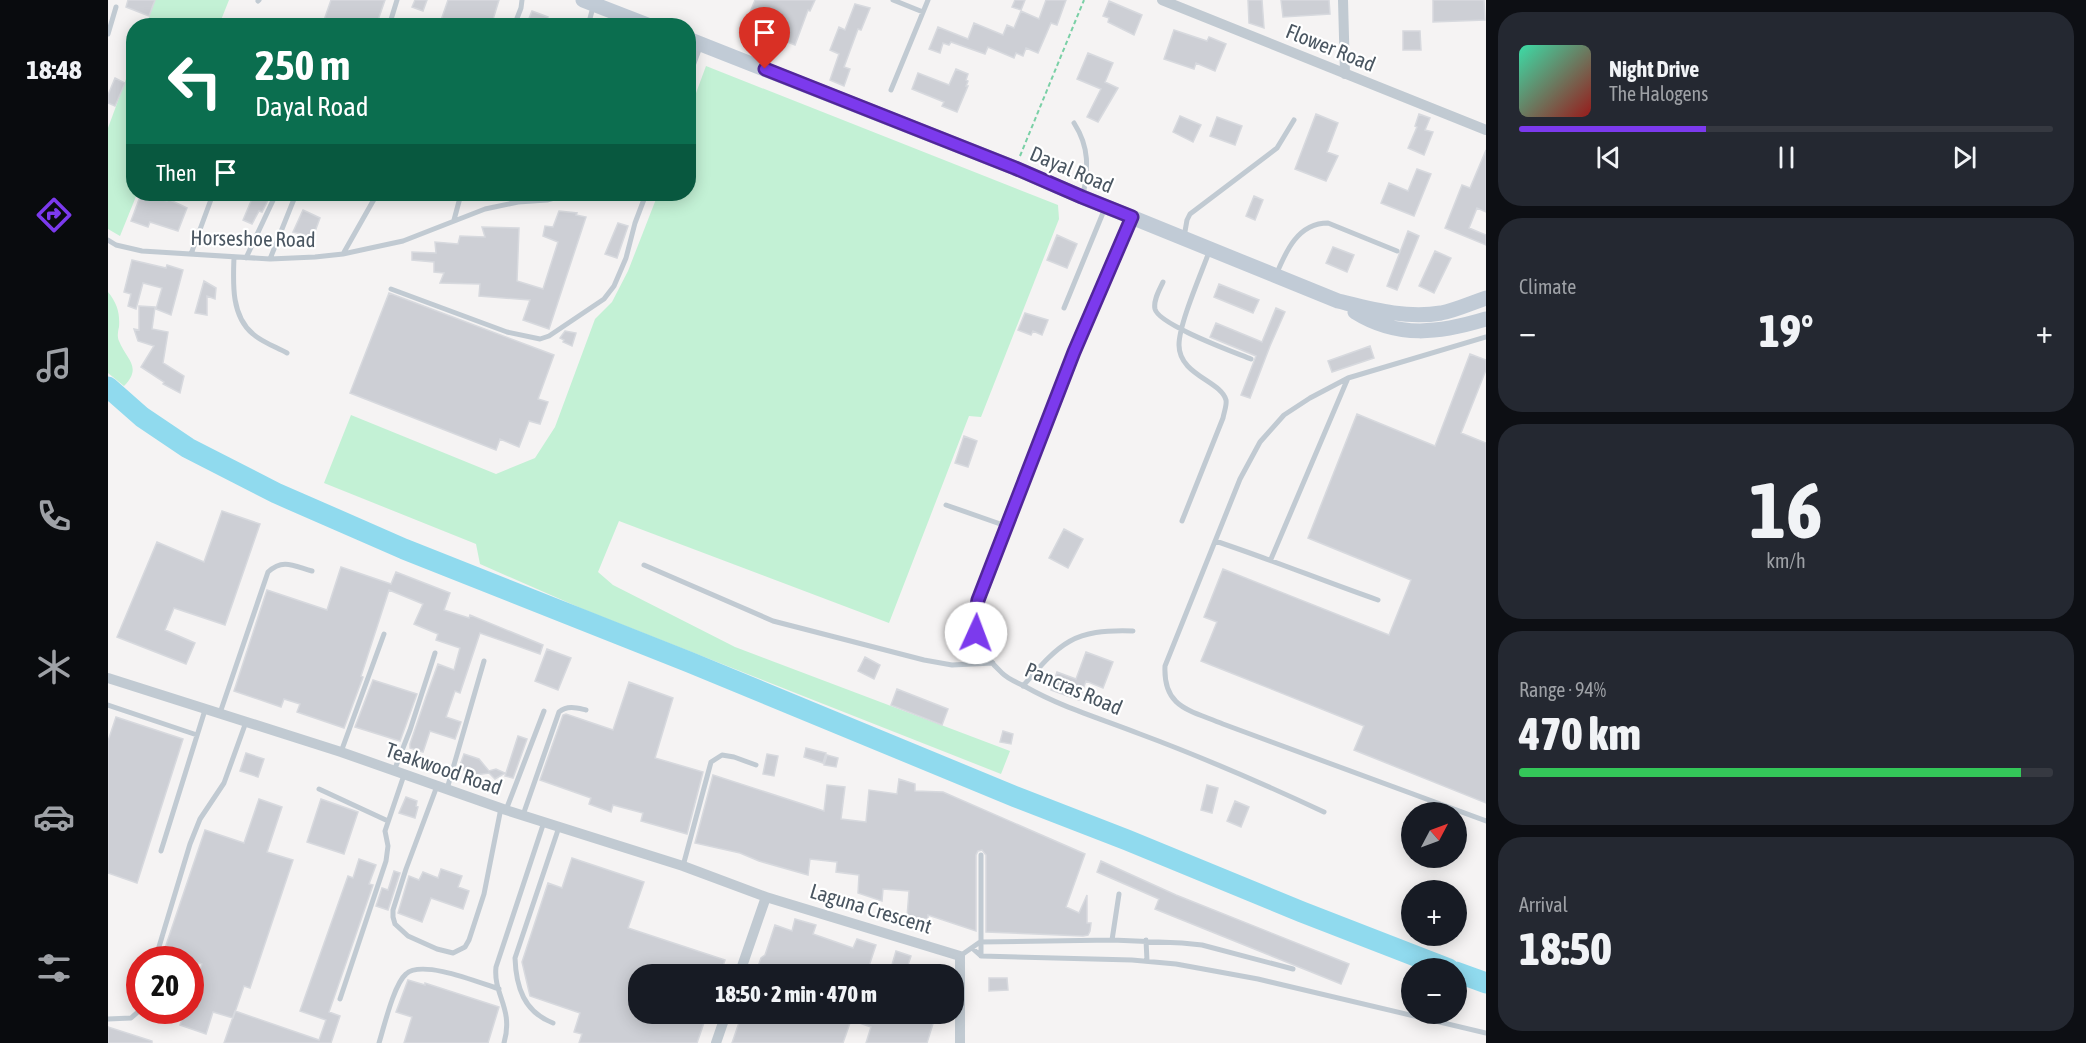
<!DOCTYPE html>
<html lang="en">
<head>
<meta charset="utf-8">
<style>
	body { margin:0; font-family:"Asap Condensed",sans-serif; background:#242831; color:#f1f3f6; height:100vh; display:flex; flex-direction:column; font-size:22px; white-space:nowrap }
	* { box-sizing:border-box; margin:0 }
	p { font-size:20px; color:#9ea1a6 }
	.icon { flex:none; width:33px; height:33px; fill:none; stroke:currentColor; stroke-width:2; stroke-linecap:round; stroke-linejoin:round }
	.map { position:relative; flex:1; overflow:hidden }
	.side { display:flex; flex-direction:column; gap:12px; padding:12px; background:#0d0f14; width:600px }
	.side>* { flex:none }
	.guide { position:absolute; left:18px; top:18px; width:570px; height:183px; border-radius:24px; box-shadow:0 3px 15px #0003; background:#0b6e4f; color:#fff; overflow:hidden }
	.needle { width:39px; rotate:49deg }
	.fabs { position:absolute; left:1293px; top:802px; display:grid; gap:12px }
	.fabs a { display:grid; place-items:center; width:66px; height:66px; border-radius:50%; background:#171b24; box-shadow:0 3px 15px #0003; font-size:30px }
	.speed { position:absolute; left:18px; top:946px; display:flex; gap:12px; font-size:30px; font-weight:700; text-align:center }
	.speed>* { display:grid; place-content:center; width:78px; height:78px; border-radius:50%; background:#171b24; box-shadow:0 3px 15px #0003; line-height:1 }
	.speed .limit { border:9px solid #d22; background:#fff; color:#111 }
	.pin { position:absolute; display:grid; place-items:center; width:51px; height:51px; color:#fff; margin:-62px -26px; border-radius:50% 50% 50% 0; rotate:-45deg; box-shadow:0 0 6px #0007 }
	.pin .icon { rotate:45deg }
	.me { position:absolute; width:66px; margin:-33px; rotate:2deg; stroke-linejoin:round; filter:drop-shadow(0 0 4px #0008) }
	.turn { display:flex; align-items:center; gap:21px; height:126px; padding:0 30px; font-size:27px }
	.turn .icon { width:78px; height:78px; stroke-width:2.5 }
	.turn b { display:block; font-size:42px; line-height:51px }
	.then { display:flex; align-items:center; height:57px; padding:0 30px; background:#0003; gap:12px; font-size:22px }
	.big { font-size:45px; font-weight:800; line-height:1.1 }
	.side .card { flex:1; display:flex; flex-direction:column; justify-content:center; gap:9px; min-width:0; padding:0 21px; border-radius:24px; background:#242831 }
	.side .dial { align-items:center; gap:0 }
	.dial b { font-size:78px; line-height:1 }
	.song { display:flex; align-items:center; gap:18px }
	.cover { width:72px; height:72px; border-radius:9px; background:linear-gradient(135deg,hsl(160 70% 55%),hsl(0 70% 35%)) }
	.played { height:6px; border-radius:3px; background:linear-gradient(90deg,#7c3aed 35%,#363941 35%) }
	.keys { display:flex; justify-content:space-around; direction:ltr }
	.heat { display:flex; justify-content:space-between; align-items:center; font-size:33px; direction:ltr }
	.charge { height:9px; border-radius:4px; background:linear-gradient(90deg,#34c759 94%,#363941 0) }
	.trip { position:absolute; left:520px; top:964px; width:336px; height:60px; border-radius:24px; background:#171b24; box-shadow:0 3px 15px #0003; font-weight:800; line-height:60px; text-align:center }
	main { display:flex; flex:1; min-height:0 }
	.tabs { display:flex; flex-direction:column; width:108px; justify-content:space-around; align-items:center; background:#090b0e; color:#9ea1a6 }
	.tabs .icon { width:42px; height:42px }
	.tabs .current { color:#7c3aed }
	.tabs b { font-size:27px; color:#f1f3f6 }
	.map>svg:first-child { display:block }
	.green { fill:#c3f1d5 }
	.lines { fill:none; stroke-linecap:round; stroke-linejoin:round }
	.river { stroke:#90daee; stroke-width:21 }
	.building { fill:#cdcfd5; stroke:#d7d9de; stroke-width:1.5 }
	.path { stroke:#7ad0a6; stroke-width:2; stroke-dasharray:4.5 3; stroke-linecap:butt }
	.lane { stroke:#c1cad2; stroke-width:5 }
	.street { stroke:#c1cad2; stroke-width:10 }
	.secondary { stroke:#c1cbd6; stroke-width:15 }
	.route-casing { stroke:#51269a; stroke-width:15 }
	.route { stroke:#7c3aed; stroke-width:10 }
	.labels { text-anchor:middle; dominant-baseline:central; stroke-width:4.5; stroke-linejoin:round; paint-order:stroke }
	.street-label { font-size:21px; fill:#4a5661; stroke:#fff }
</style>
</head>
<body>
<main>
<nav class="tabs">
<b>18:48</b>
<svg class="icon current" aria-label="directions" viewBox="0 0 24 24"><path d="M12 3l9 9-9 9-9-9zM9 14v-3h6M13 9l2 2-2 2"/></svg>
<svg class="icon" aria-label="music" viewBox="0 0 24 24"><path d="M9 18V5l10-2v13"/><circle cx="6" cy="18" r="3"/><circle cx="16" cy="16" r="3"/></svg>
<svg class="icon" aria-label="phone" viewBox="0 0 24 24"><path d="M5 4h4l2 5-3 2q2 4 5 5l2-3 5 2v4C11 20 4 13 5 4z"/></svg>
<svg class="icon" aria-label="climate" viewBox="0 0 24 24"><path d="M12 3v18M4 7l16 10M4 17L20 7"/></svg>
<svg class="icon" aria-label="car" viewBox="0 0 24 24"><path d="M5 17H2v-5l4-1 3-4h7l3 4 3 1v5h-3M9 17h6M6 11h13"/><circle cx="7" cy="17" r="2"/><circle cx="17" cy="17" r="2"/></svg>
<svg class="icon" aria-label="filters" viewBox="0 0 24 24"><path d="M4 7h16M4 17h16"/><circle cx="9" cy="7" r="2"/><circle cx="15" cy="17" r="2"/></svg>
</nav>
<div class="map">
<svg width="1378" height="1043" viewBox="0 0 1378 1043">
	<rect width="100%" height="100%" fill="#f5f3f3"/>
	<path class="green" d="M47,0H121L111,25L38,26Z
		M25,60L26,194H29L12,236L0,229V128Z
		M598,66L950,205L951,219L873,417L861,416L781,623L511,521L490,572L505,585L627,647L902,751L893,774L477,610L372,564L368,544L216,483L243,415L388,474L427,458L447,427L487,319L504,302L520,271L550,194H580L581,112Z
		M0,292C9,303 12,313 11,327C10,331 9,337 11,341C18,359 35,367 16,386L0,373Z"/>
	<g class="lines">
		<path class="river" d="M0,387L34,417L80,448L168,493L296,549L581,662L908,797L1019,840L1194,912L1341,969
			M1348,972L1378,983"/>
	</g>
	<path class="building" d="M20,0H47L41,16L18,7Z
		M223,0H277L268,26H214Z
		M307,0H319L315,11L304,7Z
		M340,0H391L383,26H331Z
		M647,0H707L702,11L700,10L687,45L637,25Z
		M907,0H917L913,10L904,7Z
		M938,0H958L949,25L943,23L930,53L918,48L915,56L908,53L906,58L880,47L877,54L843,42L841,45L835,43L832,53L821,49L830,27L860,39L866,23L895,35L899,25L906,28L913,11L931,19Z
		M1140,0H1154L1156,28L1141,23Z
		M1173,0H1221L1222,14L1175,17Z
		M1325,0H1376L1377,20L1325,22Z
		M1001,1L1034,15L1026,35L1000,22L1001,18L995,16Z
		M747,4L762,8L753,30L750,29L736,67L742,69L736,86L722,80L731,54L722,50L731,27L737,30Z
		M424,11L440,17L436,26H418Z
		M1066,30L1099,41L1101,37L1118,44L1107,71L1088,63L1086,69L1056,59Z
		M1295,31H1312L1313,50H1295Z
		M980,53L1005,63L997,82L1010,88L990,122L979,117L993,89L969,79Z
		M848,69L860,74L858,80L860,81L858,86H860L849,112L834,106L836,102L804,89L810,73L841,85Z
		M7,78L17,83L7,106L0,103V95Z
		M1208,114L1230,123L1219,152L1230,156L1218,181L1187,169Z
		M1311,114L1322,118L1317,130L1325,132L1316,155L1300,148L1309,127L1307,126Z
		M1072,116L1093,125L1085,142L1065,132Z
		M1109,117L1134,126L1127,145L1102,136Z
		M1378,150V212L1369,208L1361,228L1378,235V245L1337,228L1354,185L1362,188Z
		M1309,169L1323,174L1306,216L1273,203L1281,183L1300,191Z
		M33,194L59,201L60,199L79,208L70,231L42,222L40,227L23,221Z
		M146,194H163L154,212L151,211L144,224L135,220Z
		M1146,196L1155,200L1147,220L1138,216Z
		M195,210L212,218L205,237L185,232Z
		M451,211L469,213L468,215L478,217L441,329L415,320L422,300L371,296L372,284L332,283L336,273L326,272V262L304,260V252L328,253L327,242L350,244L352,236L377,237L374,227L411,228L409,281L435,289L450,242L435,236L437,226L445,227Z
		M510,223L520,226L509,258L497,254Z
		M1300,231L1311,236L1289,290L1279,286Z
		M949,235L969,244L959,268L939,260Z
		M1225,247L1246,255L1239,272L1218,263Z
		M1327,251L1343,258L1326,293L1311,286Z
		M24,260L58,268L59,265L75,270L63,315L48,309L54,288L35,283L28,309L20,306L23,294L16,292Z
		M96,281L108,288L107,299L99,296V315L87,313Z
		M1111,284L1151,300L1145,313L1106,297Z
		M281,293L446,355L430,399L440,402L432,424L421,421L411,447L392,439L388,450L242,393Z
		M31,306L47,307L44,329L60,332L55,363L76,376L72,393L55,384L56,382L33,367L46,346L30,341L26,329L31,330Z
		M1168,308L1177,312L1162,346L1142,398L1133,395L1148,356L1102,337L1108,323L1154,342Z
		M917,313L940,320L934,335L925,331L923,335L910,330Z
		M457,331L468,333L464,346L455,342L456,340L452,338Z
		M1262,346L1266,358L1224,372L1220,361Z
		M1362,354L1378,360V370L1353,433L1378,443V803L1246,750L1256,726L1093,661L1109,622L1096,617L1115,569L1281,635L1303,580L1200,538L1249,414L1327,446Z
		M856,436L869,441L860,467L847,463Z
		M114,511L152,524L117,625L66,608L57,630L87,643L78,664L9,637L49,542L96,562Z
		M956,529L975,539L960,568L941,558Z
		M233,567L283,584L288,572L342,593L336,610L361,618L362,615L435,645L432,654L372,633L352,693L347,691L338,717L353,722L347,739L322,731L315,752L302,748V744L318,697L330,664L346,670L352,648L328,640L330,634L306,624L315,604L281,590L253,676L255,677L236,728L189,712L192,704L176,699L173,707L126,691L159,590L219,610Z
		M439,649L463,658L450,690L427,681Z
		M978,652L1005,662L995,688L978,681L971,700L943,690L949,672L968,679Z
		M757,657L772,665L766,679L750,671Z
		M265,680L309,694L292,741L247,727Z
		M521,682L565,698L547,758L595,772L579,834L533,821L535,813L505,805L503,812L481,804L483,798L432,780L455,715L458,714L505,730Z
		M789,689L840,709L834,725L783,705Z
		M8,717L75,739L29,883L0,873V741Z
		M895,731L905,734L903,744L892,742Z
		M410,736L419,739L405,778L397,776Z
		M698,748L718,753L715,763L696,757Z
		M138,753L156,759L150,777L132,771Z
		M356,754L371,759L381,771L388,769L397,773L387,779L381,773L368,775L351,768Z
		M659,754L670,756L666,776L655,774Z
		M719,755L730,758L728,767L716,765Z
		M605,775L716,811L719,785L737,787L733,819L758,822L761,790L789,794L791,779L807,784V791L835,792L977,854L958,907L971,913L979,895V923H983L982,931L980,935L975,936L878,932V855L874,850L870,851L868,855V931L820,915V919L799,917L801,891L775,889L774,901L750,893L751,875L728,872L729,862L702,859L700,875L651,861L632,853L587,843Z
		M1099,785L1110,788L1104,813L1093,810Z
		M298,797L309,801L308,806L310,807L307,818L291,813Z
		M151,799L174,807L159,852L185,860L142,988L136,986L125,1018L105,1012L98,1034L72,1025L77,1011H82V988L85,980L88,981L94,964L56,951L97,830L136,843Z
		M213,799L250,812L236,854L199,842Z
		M1127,801L1141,807L1133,827L1119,821Z
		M464,858L536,882L520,928L617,960L612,975H531V1014H599L589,1043H471L474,1034L466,1032L472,1013L422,996L414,962L440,883L454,888Z
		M251,859L268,865L261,884L265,885L221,1012L232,1016L223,1043H116L127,1011L211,1040L218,1020L192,1011L240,876L245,878Z
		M993,861L1068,895L1241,964L1233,984L1047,909L1051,899L989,872Z
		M333,869L354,876L350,887L361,891L355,909L323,898L314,922L290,913L301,876L311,880L315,872L330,878Z
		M286,871L292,873L280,910L268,906L274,888L280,890Z
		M687,919L708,925L705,934L745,948L749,939L768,945L758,975H647L653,958L657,955L667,925L684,931Z
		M788,951L803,956L800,965L824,973V975H781Z
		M881,978H899L900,990L881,991Z
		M300,980L317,985V983L391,1007L380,1043H296L304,1017L288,1012Z
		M634,1014H828L819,1043H758L763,1027L743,1020L735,1043H624Z
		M0,1027L44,1041V1043H0Z"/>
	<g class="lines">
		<path class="path" d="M912,156L976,0"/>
		<path class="lane" d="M785,0L815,12
			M150,1L151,0
			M281,26L289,0
			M406,26L413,8L414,0
			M480,26L485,7
			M0,34L8,7
			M580,79L592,47
			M783,90L820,0
			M966,123C982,148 980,168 975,196
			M1023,218L966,352L870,600C864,630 871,652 894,673C901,680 909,682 918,687C953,707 994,719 1032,734C1094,757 1156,784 1216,812
			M346,220L353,194
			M1076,237L1079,220L1082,214L1169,148L1186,120
			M0,240L8,245L34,251L162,259L207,257L235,254L295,241L377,209L410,202L439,200L461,194
			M83,254L105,194
			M235,254L269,194
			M126,257C125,283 123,316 145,334C154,342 168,347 179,353
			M138,258L168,194
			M162,259L188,194
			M1168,275C1178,251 1190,223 1220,223L1289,251
			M1055,282C1052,289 1045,300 1047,309C1051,325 1126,352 1143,359
			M283,289L399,332L432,339L441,336L496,299L506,286L518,258L527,223L538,194
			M956,308L997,208
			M1378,337L1240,378L1202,398L1176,415L1152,442L1132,479L1057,666C1055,708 1082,710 1115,724L1378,821
			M838,505L898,526
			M1074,521L1115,418C1116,412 1119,405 1118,400C1113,381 1071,375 1071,345C1071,324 1093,274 1101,252
			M1107,541C1162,559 1215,581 1270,600
			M1163,559L1240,378
			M536,565L665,621L816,660L844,665L885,663
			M915,686C953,642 965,629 1025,631
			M0,705L89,735
			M112,713L160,572C175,558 186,566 204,571
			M233,752L276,634
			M286,771L302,730L327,653
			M329,786L298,869L285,910V917L287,924L300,936L329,949L345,953L357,947L361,940L376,894L393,808
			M211,789L280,821
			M339,789L376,661
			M398,810L436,711
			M415,815L451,712C460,705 469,708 478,710
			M53,851L97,710
			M873,855V956
			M575,866L603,762L614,755L626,757L648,765
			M1004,940L1011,894
			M1038,940L1039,961
			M864,948L873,956L1024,960L1068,964L1150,979L1378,1033
			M852,956L872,942L1004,940L1074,943L1094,945L1185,969
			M47,960L82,844L92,819L116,783L138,722
			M232,999L278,861L280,846L277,831L296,775
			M0,1019L23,1018L32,1010
			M445,1023C416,1012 408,987 407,958L451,827
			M271,1043C276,1027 286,984 298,974C314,959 372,983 391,989
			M396,1043C406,1008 385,995 388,967L436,822"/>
		<path class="street" d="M1054,0L1378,130
			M1235,0L1237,74
			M0,678L233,752L398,810L575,866L658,897L852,956V1043
			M631,975L658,897
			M608,1043L618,1014"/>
		<path class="secondary" d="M475,0L542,26
			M580,39L907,168L974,197L1230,301C1263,309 1298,319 1333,313C1348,310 1363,303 1378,298
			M1247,312C1290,339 1332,333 1378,319"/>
	</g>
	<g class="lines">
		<g class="route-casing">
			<path id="route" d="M657,69L907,168L974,197L1024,217L966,352L870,600L867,616L868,633"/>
		</g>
		<use href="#route" class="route"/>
	</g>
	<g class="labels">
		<g class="street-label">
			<text transform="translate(1223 47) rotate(22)">Flower Road</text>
			<text transform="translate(964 169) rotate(23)">Dayal Road</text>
			<text transform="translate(145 238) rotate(1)">Horseshoe Road</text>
			<text transform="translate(966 688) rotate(23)">Pancras Road</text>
			<text transform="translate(336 768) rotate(19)">Teakwood Road</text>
			<text transform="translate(763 908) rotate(17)">Laguna Crescent</text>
		</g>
	</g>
</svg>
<div class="fabs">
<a><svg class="needle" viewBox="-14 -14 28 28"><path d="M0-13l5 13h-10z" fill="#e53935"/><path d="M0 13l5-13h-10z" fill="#9ea1a6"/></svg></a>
<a>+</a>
<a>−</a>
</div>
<div class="speed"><div class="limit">20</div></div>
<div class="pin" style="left:657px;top:69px;background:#d93025"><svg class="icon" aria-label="arrive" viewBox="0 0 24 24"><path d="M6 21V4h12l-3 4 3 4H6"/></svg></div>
<svg class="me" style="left:868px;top:633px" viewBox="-20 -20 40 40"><circle r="19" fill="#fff"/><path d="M0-13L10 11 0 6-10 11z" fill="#7c3aed"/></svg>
<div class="trip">18:50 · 2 min · 470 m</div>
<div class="guide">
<div class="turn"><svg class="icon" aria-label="left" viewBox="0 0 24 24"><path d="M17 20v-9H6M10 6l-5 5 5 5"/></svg><div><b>250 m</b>Dayal Road</div></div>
<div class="then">Then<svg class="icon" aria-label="arrive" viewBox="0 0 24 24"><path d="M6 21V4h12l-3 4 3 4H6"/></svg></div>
</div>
</div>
<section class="side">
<div class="card">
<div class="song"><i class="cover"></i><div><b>Night Drive</b><p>The Halogens</p></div></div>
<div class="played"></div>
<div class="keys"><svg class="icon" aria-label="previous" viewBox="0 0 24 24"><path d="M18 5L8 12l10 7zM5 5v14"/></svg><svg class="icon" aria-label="pause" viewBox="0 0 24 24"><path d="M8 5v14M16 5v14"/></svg><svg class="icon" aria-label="next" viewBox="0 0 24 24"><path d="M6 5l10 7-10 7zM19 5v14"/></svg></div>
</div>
<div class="card"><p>Climate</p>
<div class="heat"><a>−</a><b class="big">19°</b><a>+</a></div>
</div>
<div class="card dial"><b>16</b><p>km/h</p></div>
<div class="card"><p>Range · 94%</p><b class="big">470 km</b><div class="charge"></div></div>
<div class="card"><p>Arrival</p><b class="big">18:50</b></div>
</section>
</main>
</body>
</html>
